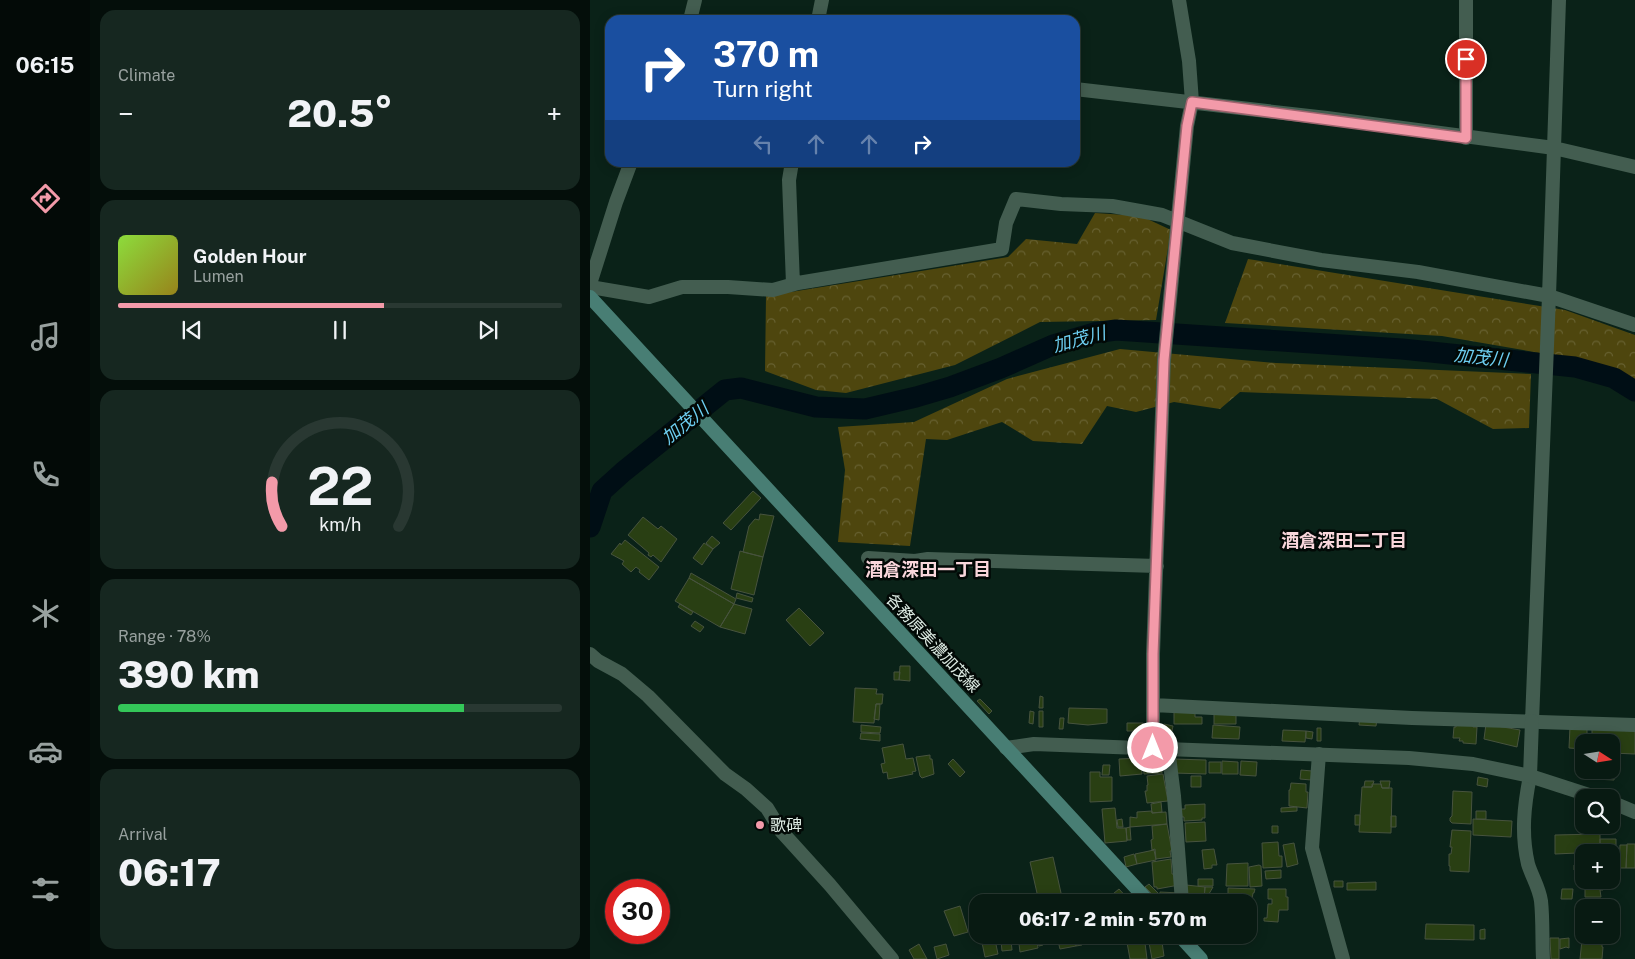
<!DOCTYPE html>
<html lang="en">
<head>
<meta charset="utf-8">
<style>
	body { margin:0; font-family:"Public Sans","Noto Sans JP",sans-serif; background:#162720; color:#f1f3f6; height:100vh; display:flex; flex-direction:column; font-size:19px; white-space:nowrap }
	* { box-sizing:border-box; margin:0 }
	p { font-size:16px; color:#98a19f }
	.icon { flex:none; width:28px; height:28px; fill:none; stroke:currentColor; stroke-width:2; stroke-linecap:round; stroke-linejoin:round }
	.map { position:relative; flex:1; overflow:hidden }
	.panel { display:flex; flex-direction:column; gap:10px; padding:10px; background:#040e0a; width:500px }
	.panel>* { flex:none }
	.guide { position:absolute; left:15px; top:15px; width:475px; height:152px; border-radius:15px; box-shadow:0 2px 12px #0003,0 0 0 1px #293832; background:#1a4fa0; color:#fff; overflow:hidden }
	.needle { width:32px; rotate:102deg }
	.controls { position:absolute; left:985px; top:734px; display:grid; gap:10px }
	.controls a { display:grid; place-items:center; width:45px; height:45px; border-radius:10px; background:#081a12; box-shadow:0 2px 12px #0003,0 0 0 1px #293832; font-size:25px }
	.speed { position:absolute; left:15px; top:879px; display:flex; gap:10px; font-size:25px; font-weight:700; text-align:center }
	.speed>* { display:grid; place-content:center; width:65px; height:65px; border-radius:50%; background:#081a12; box-shadow:0 2px 12px #0003,0 0 0 1px #293832; line-height:1 }
	.speed .limit { border:8px solid #d22; background:#fff; color:#111 }
	.pin { position:absolute; display:grid; place-items:center; width:42px; height:42px; color:#fff; margin:-21px; border:2px solid #fff; border-radius:50%; box-shadow:0 1px 5px #0007 }
	.me { position:absolute; width:55px; margin:-28px; rotate:0deg; stroke-linejoin:round; filter:drop-shadow(0 0 4px #0008) }
	.turn { display:flex; align-items:center; gap:18px; height:105px; padding:0 25px; font-size:22px }
	.turn .icon { width:65px; height:65px; stroke-width:2.5 }
	.turn b { display:block; font-size:35px; line-height:42px }
	.lanes { display:flex; align-items:center; height:48px; padding:0 25px; background:#0003; justify-content:center; gap:25px; direction:ltr }
	.lanes .off { opacity:.35 }
	.big { font-size:38px; font-weight:800; line-height:1.1 }
	.panel .tile { flex:1; display:flex; flex-direction:column; justify-content:center; gap:8px; min-width:0; padding:0 18px; border-radius:15px; background:#162720 }
	.panel .dial { align-items:center; gap:0 }
	.dial svg { height:130px; overflow:visible; fill:none; stroke:#293832; stroke-width:7; stroke-linecap:round; text-anchor:middle }
	.dial text { fill:#f1f3f6; stroke:none }
	.song { display:flex; align-items:center; gap:15px }
	.cover { width:60px; height:60px; border-radius:8px; background:linear-gradient(135deg,hsl(90 70% 55%),hsl(50 70% 35%)) }
	.played { height:5px; border-radius:2px; background:linear-gradient(90deg,#f39aa9 60%,#293832 60%) }
	.keys { display:flex; justify-content:space-around; direction:ltr }
	.heat { display:flex; justify-content:space-between; align-items:center; font-size:28px; direction:ltr }
	.charge { height:8px; border-radius:4px; background:linear-gradient(90deg,#34c759 78%,#293832 0) }
	.trip { position:absolute; left:379px; top:894px; width:288px; height:50px; border-radius:15px; background:#081a12; box-shadow:0 2px 12px #0003,0 0 0 1px #293832; font-weight:800; line-height:50px; text-align:center }
	main { display:flex; flex:1; min-height:0 }
	.tab-bar { display:flex; flex-direction:column; width:90px; justify-content:space-around; align-items:center; background:#030a07; color:#98a19f }
	.tab-bar .icon { width:35px; height:35px }
	.tab-bar .current { color:#f39aa9 }
	.tab-bar b { font-size:22px; color:#f1f3f6 }
	.map>svg:first-child { display:block }
	.forest { fill:url(#forest-crowns) }
	.lines { fill:none; stroke-linecap:round; stroke-linejoin:round }
	.river { stroke:#000e15; stroke-width:21 }
	.building { fill:#293f13; stroke:#47533e }
	.minor { stroke:#435d50; stroke-width:14 }
	.tertiary { stroke:#435d50; stroke-width:14 }
	.secondary { stroke:#487e74; stroke-width:14 }
	.route-casing { stroke:#9e646e; stroke-width:12 }
	.route { stroke:#f39aa9; stroke-width:9 }
	.poi-dot { fill:#f39aa9; stroke:#020906; stroke-width:2 }
	.labels { text-anchor:middle; dominant-baseline:central; stroke-width:5; stroke-linejoin:round; paint-order:stroke }
	.street-label { font-size:16px; fill:#deece4; stroke:#020906 }
	.poi-label { font-size:16px; fill:#deece4; stroke:#020906; text-anchor:start }
	.water-label { font-size:18px; font-style:italic; fill:#6dcef1; stroke:#020906 }
	.neighbourhood-label { font-size:18px; font-weight:bold; fill:#f9d6db; stroke:#020906 }
</style>
</head>
<body>
<main>
<nav class="tab-bar">
<b>06:15</b>
<svg class="icon current" aria-label="directions" viewBox="0 0 24 24"><path d="M12 3l9 9-9 9-9-9zM9 14v-3h6M13 9l2 2-2 2"/></svg>
<svg class="icon" aria-label="music" viewBox="0 0 24 24"><path d="M9 18V5l10-2v13"/><circle cx="6" cy="18" r="3"/><circle cx="16" cy="16" r="3"/></svg>
<svg class="icon" aria-label="phone" viewBox="0 0 24 24"><path d="M5 4h4l2 5-3 2q2 4 5 5l2-3 5 2v4C11 20 4 13 5 4z"/></svg>
<svg class="icon" aria-label="climate" viewBox="0 0 24 24"><path d="M12 3v18M4 7l16 10M4 17L20 7"/></svg>
<svg class="icon" aria-label="car" viewBox="0 0 24 24"><path d="M5 17H2v-5l4-1 3-4h7l3 4 3 1v5h-3M9 17h6M6 11h13"/><circle cx="7" cy="17" r="2"/><circle cx="17" cy="17" r="2"/></svg>
<svg class="icon" aria-label="filters" viewBox="0 0 24 24"><path d="M4 7h16M4 17h16"/><circle cx="9" cy="7" r="2"/><circle cx="15" cy="17" r="2"/></svg>
</nav>
<section class="panel">
<div class="tile"><p>Climate</p>
<div class="heat"><a>−</a><b class="big">20.5°</b><a>+</a></div>
</div>
<div class="tile">
<div class="song"><i class="cover"></i><div><b>Golden Hour</b><p>Lumen</p></div></div>
<div class="played"></div>
<div class="keys"><svg class="icon" aria-label="previous" viewBox="0 0 24 24"><path d="M18 5L8 12l10 7zM5 5v14"/></svg><svg class="icon" aria-label="pause" viewBox="0 0 24 24"><path d="M8 5v14M16 5v14"/></svg><svg class="icon" aria-label="next" viewBox="0 0 24 24"><path d="M6 5l10 7-10 7zM19 5v14"/></svg></div>
</div>
<div class="tile dial"><svg viewBox="0 0 100 80">
<path d="M14 69A42 42 0 1 1 86 69"/>
<path d="M14 69A42 42 0 0 1 8 42" stroke="#f39aa9"/>
<text x="50" y="56" font-size="32" font-weight="700">22</text>
<text x="50" y="72" font-size="11">km/h</text>
</svg></div>
<div class="tile"><p>Range · 78%</p><b class="big">390 km</b><div class="charge"></div></div>
<div class="tile"><p>Arrival</p><b class="big">06:17</b></div>
</section>
<div class="map">
<svg width="1045" height="959" viewBox="0 0 1045 959">
	<defs>
		<pattern id="forest-crowns" width="20" height="18" patternUnits="userSpaceOnUse" patternTransform="scale(1.25)"><rect width="20" height="18" fill="#4e460e"/><path d="M2 6a3 3 0 1 1 6 0M12 15a3 3 0 1 1 6 0" fill="none" stroke="#676131"/></pattern>
	</defs>
	<rect width="100%" height="100%" fill="#0a2218"/>
	<path class="forest" d="M505,213L551,216L581,230L566,320L450,322L365,365L256,393L226,390L175,371L176,296L418,257L436,239L487,244Z
		M658,259L975,310L1045,335V382L1002,364L979,358L852,336L635,323Z
		M530,349L686,363L941,374L939,428L903,429L847,399L650,392L630,409L584,402L546,412L517,406L492,444L443,441L412,422L357,440L336,439L320,546L248,542L255,470L248,427L324,422L417,379Z"/>
	<g class="lines">
		<path class="river" d="M0,527L12,491L33,472L135,390L151,388L226,407L275,409L326,397L360,387L411,368L463,345L504,333L526,330L812,349L985,367L1024,378L1045,391"/>
	</g>
	<path class="building" d="M163,491L171,498L141,530L133,523Z
		M170,514L184,516L173,557L153,552L159,526L165,519L169,520Z
		M53,517L68,529L71,526L87,539L71,562L63,555L61,557L58,555L59,553L38,535Z
		M122,536L130,543L123,549L116,543Z
		M35,540L69,567L59,580L49,572L50,570L46,567L41,572L32,564L34,561L21,554L30,543L31,545Z
		M114,543L123,549L112,565L103,558Z
		M150,551L173,557L164,595L141,589Z
		M101,573L146,599L144,604L99,578Z
		M99,578L144,604L130,627L85,601Z
		M147,593L163,598L162,602L146,598Z
		M90,604L103,612L101,615L88,607Z
		M144,604L162,609L155,634L130,627Z
		M209,608L234,633L220,646L196,620Z
		M105,621L114,627L110,632L101,626Z
		M310,666H320V681L309,680Z
		M304,672H310L309,680H304Z
		M265,688L287,689L286,694H293L292,704H286L284,723L263,722Z
		M450,696L453,697V708H449Z
		M390,699L402,711L399,714L387,701Z
		M286,704H290L289,720L284,719Z
		M479,708L517,709V723L498,725L478,723Z
		M584,710H605V717H612V724H584Z
		M440,711L444,712L443,724L439,723Z
		M449,711H453V727H449Z
		M624,713H646V724H624Z
		M770,717L787,719L786,726L769,725Z
		M470,718H474L473,729H469Z
		M537,723H553V731H537Z
		M866,723L883,725V727H887L886,744L873,743V741H869L870,738H863L864,727H866Z
		M574,724L583,726L581,736H574Z
		M896,724L930,730L927,747L894,739Z
		M271,725L291,727L290,733L271,732Z
		M623,725L650,727L649,739L622,738Z
		M980,727H997V742H994L993,749L979,748Z
		M727,728H731V741H727Z
		M1002,729L1045,731V754L1021,753V742H1002Z
		M693,730L716,731L715,742L692,741Z
		M716,731L723,732L722,739L716,738Z
		M271,733L290,734V741L270,739Z
		M313,744L316,759L323,758L326,771L322,772L323,774L298,779L297,772L293,773L291,764L295,763L292,748Z
		M340,755V759H342L344,774L332,778L330,776L326,757Z
		M551,758L552,774L530,776L529,759Z
		M363,759L375,772L370,777L358,764Z
		M584,759L616,760V774L584,773Z
		M553,760H571L572,773L554,774Z
		M632,761L648,762V774H632Z
		M651,761L667,762L666,776L650,775Z
		M619,762H631V773H619Z
		M513,765H520L519,775H512Z
		M711,770L722,771L721,780L710,779Z
		M1003,770L1025,771L1024,780L1005,779V770Z
		M500,772H510V777H522V801L500,802Z
		M573,774L578,801L557,803L555,791H557V785H558L557,776Z
		M601,776H611V787H601Z
		M888,777L898,779L897,787L887,785Z
		M775,781H784L782,787H774Z
		M790,781H800L799,788H792Z
		M701,783L716,784V792H718L717,808L699,806V790H700Z
		M782,784H791L792,788H802L801,833L769,832L772,787H782Z
		M863,791L882,792L881,824L862,823L860,821V818L862,816Z
		M571,802L572,812L562,813L561,804Z
		M615,804V818H612V820L594,821V817H592L591,809H595V805Z
		M707,807V811L691,812V808Z
		M525,808L527,828H536L537,841L515,843L512,809Z
		M562,811V813L576,812L577,824L540,827V817L547,818V812Z
		M886,811H896V819H886Z
		M765,815H770V825H765Z
		M801,816H806V827H801Z
		M532,819L533,827H528L527,820Z
		M883,819L922,821L921,837L883,835Z
		M615,822L616,841L596,842L595,823Z
		M577,824L582,851H580L581,857L566,859L565,849L562,850L561,840L563,839L562,826Z
		M682,826H688V833H682Z
		M540,827L541,840H537L536,828Z
		M862,830L881,831L879,872L860,871V866H859V854H861L862,847H860Z
		M1010,834V852L965,854V835Z
		M1010,839H1026V853L1010,852Z
		M688,842L689,856H692V867L673,868L672,843Z
		M704,843L708,864L697,867L693,845Z
		M1037,844H1045V868H1036Z
		M1030,845H1037L1036,868H1029Z
		M624,849L627,865H622V868L614,869L612,850Z
		M564,850L566,860L547,864L545,854Z
		M544,854L547,864L536,867L534,857Z
		M463,857L473,902H449L440,862Z
		M581,859L582,874H588L589,885L567,889V887H564L562,862Z
		M658,863V886H636L637,864Z
		M669,865L671,866L672,886L660,887L659,867Z
		M984,865H994V870H984Z
		M691,870V878L676,879L675,871Z
		M608,879H623V886H608Z
		M995,880H1013V890H1010L1011,897H995Z
		M744,881H753V887H744Z
		M786,882V890H757V883Z
		M559,884L568,893L564,896L555,887Z
		M596,885L615,887L614,901H609V898L606,897V902H596Z
		M615,887H623L616,899L614,898Z
		M638,888L665,889L664,893H663L662,899L641,898H638Z
		M529,889L541,902H513Z
		M678,889H696V897H698V910H689L688,922L674,921V918H677L678,904H682V899H678Z
		M972,889H983L982,899H971Z
		M570,892L590,893L589,902H570Z
		M496,897L501,902H480L493,899Z
		M1003,899H1012V904H1003Z
		M370,906L378,932L364,936L354,911Z
		M986,910H994V934H987Z
		M1023,916L1025,933L1021,934V917Z
		M836,924L884,925V940L835,939Z
		M895,929V939H890V930Z
		M404,935L408,954L395,957L391,938Z
		M428,935H446L448,948L430,952Z
		M451,935L453,945L449,946L447,936Z
		M475,935H484L486,946L470,949L467,937Z
		M484,935H489L492,945L486,946Z
		M554,935L557,959H540L536,937Z
		M567,935H571L574,956L562,959L558,937Z
		M960,938H969V959H961Z
		M979,938V948L976,947L970,949V939Z
		M1009,938L1012,939V947H1013L1012,959H990L992,940Z
		M421,940L422,950L412,951L411,941Z
		M329,944L337,959H324L319,950Z
		M356,944L359,955L347,959L344,947Z"/>
	<g class="lines">
		<path class="minor" d="M100,20L105,0
			M228,20L232,0
			M485,89L737,118L964,148L1045,167
			M876,138V0
			M202,162L199,180L203,284
			M0,284L26,202L41,162
			M0,287L59,297L92,287H138L183,290L208,283L412,249L416,223L426,199L471,204L522,206L572,215L642,243L731,260L828,272L959,296L1045,325
			M278,558L325,561L338,559L567,566
			M0,654L8,661L32,674L58,696L135,774L156,789L177,808L191,831L240,885L302,959
			M563,705L822,718L1045,725
			M942,721L959,296L969,0
			M563,748V654L574,360L597,126L602,102L599,61L589,0
			M578,748L584,796L592,902
			M729,754L722,848L753,959
			M940,776C934,806 931,834 938,864C942,877 949,887 951,901C953,919 952,940 953,959"/>
		<path class="tertiary" d="M416,748L444,744L819,758L883,764L940,776L1008,798
			M940,776L942,721
			M1021,802L1045,812"/>
		<path class="secondary" d="M0,297L559,902
			M589,935L611,959"/>
	</g>
	<g class="lines">
		<g class="route-casing">
			<path id="route" d="M563,748V654L574,360L597,126L602,102L876,138V59"/>
		</g>
		<use href="#route" class="route"/>
	</g>
	<circle class="poi-dot" cx="170" cy="825" r="5"/>
	<g class="labels">
		<g class="street-label">
			<text transform="translate(343 643) rotate(47)">各務原美濃加茂線</text>
		</g>
		<g class="poi-label">
			<text x="180" y="825">歌碑</text>
		</g>
		<g class="water-label">
			<text transform="translate(489 339) rotate(-15)">加茂川</text>
			<text transform="translate(891 357) rotate(6)">加茂川</text>
			<text transform="translate(95 423) rotate(-39)">加茂川</text>
		</g>
		<g class="neighbourhood-label">
			<text x="754" y="540">酒倉深田二丁目</text>
			<text x="338" y="569">酒倉深田一丁目</text>
		</g>
	</g>
</svg>
<div class="controls">
<a><svg class="needle" viewBox="-14 -14 28 28"><path d="M0-13l5 13h-10z" fill="#e53935"/><path d="M0 13l5-13h-10z" fill="#98a19f"/></svg></a>
<a><svg class="icon" aria-label="search" viewBox="0 0 24 24"><circle cx="10" cy="10" r="6"/><path d="M15 15l6 6"/></svg></a>
<a>+</a>
<a>−</a>
</div>
<div class="speed"><div class="limit">30</div></div>
<div class="pin" style="left:876px;top:59px;background:#d93025"><svg class="icon" aria-label="arrive" viewBox="0 0 24 24"><path d="M6 21V4h12l-3 4 3 4H6"/></svg></div>
<svg class="me" style="left:563px;top:748px" viewBox="-20 -20 40 40"><circle r="17" fill="#f39aa9" stroke="#fff" stroke-width="3"/><path d="M0-11L8 9 0 5-8 9z" fill="#fff"/></svg>
<div class="trip">06:17 · 2 min · 570 m</div>
<div class="guide">
<div class="turn"><svg class="icon" aria-label="right" viewBox="0 0 24 24"><path d="M7 20v-9h11M14 6l5 5-5 5"/></svg><div><b>370 m</b>Turn right</div></div>
<div class="lanes"><svg class="icon off" aria-label="left" viewBox="0 0 24 24"><path d="M17 20v-9H6M10 6l-5 5 5 5"/></svg><svg class="icon off" aria-label="ahead" viewBox="0 0 24 24"><path d="M12 20V5M6 11l6-6 6 6"/></svg><svg class="icon off" aria-label="ahead" viewBox="0 0 24 24"><path d="M12 20V5M6 11l6-6 6 6"/></svg><svg class="icon" aria-label="right" viewBox="0 0 24 24"><path d="M7 20v-9h11M14 6l5 5-5 5"/></svg></div>
</div>
</div>
</main>
</body>
</html>
